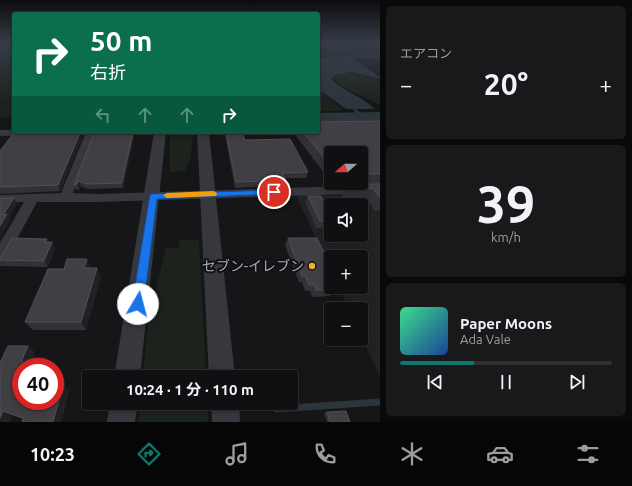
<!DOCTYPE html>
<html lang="ja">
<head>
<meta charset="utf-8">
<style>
	body { margin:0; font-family:Ubuntu,"Noto Sans JP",sans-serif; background:#19191b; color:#f1f3f6; height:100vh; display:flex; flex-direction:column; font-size:15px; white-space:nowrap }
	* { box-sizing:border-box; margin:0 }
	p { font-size:13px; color:#9c9d9f }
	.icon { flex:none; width:22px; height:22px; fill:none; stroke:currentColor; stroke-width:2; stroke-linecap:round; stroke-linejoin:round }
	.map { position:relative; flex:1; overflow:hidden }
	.sheet { display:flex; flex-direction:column; gap:6px; padding:6px; background:#09090a; width:252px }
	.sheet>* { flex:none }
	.guide { position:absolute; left:12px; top:12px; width:308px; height:122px; border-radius:4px; box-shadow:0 2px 6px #0003,0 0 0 1px #303032; background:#0b6e4f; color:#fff; overflow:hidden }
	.needle { width:26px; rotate:249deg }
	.fabs { position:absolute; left:324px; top:146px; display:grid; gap:8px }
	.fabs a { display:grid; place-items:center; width:44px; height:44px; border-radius:4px; background:#101012; box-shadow:0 2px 6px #0003,0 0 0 1px #303032; font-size:20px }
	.speed { position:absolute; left:12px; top:358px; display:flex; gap:8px; font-size:20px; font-weight:700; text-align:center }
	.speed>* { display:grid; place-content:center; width:52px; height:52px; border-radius:50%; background:#101012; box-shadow:0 2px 6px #0003,0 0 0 1px #303032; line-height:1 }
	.speed .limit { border:6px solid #d22; background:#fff; color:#111 }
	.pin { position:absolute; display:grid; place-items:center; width:34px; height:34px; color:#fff; margin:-17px; border:2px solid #fff; border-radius:50%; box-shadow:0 1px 4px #0007 }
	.me { position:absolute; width:44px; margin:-22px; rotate:8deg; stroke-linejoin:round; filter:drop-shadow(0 0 3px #0008) }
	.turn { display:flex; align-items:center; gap:14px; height:84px; padding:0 12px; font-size:18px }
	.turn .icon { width:52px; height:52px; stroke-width:2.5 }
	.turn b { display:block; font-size:28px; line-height:34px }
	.lanes { display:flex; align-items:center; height:38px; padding:0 12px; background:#0003; justify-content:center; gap:20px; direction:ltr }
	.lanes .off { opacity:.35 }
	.big { font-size:30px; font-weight:700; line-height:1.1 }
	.sheet .widget { flex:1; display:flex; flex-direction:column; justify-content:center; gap:6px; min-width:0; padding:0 14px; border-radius:6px; background:#19191b }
	.sheet .dial { align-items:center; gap:0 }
	.dial b { font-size:52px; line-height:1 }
	.song { display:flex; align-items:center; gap:12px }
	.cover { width:48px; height:48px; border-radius:6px; background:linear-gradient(135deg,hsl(150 70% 55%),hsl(220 70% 35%)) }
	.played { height:4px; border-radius:2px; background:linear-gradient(90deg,#0f766e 35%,#303032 35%) }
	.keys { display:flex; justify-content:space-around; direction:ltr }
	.heat { display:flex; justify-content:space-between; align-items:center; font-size:22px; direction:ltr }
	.trip { position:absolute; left:82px; top:370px; width:216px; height:40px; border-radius:4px; background:#101012; box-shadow:0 2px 6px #0003,0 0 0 1px #303032; font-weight:700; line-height:40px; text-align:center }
	.dock { display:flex; height:64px; justify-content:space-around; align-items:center; background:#060607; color:#9c9d9f }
	.dock .icon { width:28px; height:28px }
	.dock .current { color:#0f766e }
	.dock b { font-size:18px; color:#f1f3f6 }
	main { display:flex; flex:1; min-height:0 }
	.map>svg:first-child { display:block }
	.built { fill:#222225; fill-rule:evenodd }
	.green { fill:#1c231d }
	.water { fill:#2c353c }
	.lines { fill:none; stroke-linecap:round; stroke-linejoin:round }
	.stream-far2 { stroke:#2c353c; stroke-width:2.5 }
	.stream-far1 { stroke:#2c353c; stroke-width:3 }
	.stream { stroke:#2c353c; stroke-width:7 }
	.minor { fill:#37383d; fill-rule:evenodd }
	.tertiary { fill:#37383d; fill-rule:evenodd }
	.wall { fill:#323236 }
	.shaded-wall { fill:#212124 }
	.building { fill:#3f3f44; stroke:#4f5156 }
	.route { fill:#1a73e8; stroke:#114b97 }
	.slow { fill:#f59e0b }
	.poi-dot { fill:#f2b134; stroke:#111113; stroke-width:1.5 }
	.labels { text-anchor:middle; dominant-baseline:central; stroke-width:4; stroke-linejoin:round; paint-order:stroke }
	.near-poi-label { font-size:14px; fill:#a8adb8; stroke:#111113; text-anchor:end }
</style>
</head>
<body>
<main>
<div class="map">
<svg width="380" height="422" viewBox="0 0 380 422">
	<rect width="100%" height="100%" fill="#161618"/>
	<path class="built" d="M367,194L380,211V377L361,336V309H349L338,287H361V257H331V271L296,195ZM331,205H361V235H331Z"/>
	<path class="green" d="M0,43H14V117L0,118Z
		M318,43H374L380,44V50L354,55L318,57Z
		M342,73H352L380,80V105L340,86L334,79L337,75Z
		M318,90L343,109L340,111H318Z
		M170,132H194L190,159L185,171L170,172Z
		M179,240H199L206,377H143L148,323L166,248H178Z
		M140,403H207L208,422H138Z"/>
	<path class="water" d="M380,51V58H352L380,77V79L351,72L335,75L331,79C344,92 362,96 375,109H346L318,89V58L356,55Z
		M380,112V121L318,122V113Z"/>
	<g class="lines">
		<path class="stream-far2" d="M354,109L357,112"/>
		<path class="stream-far1" d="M356,111L362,116"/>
		<path class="stream" d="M277,409L380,402"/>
		<path class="minor" d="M0,130H14V132H47L42,135L0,136Z
			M86,132H96L73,193L98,194L380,185V193L98,202H37L5,261L0,263V243L24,202L0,203V195L61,193Z"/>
		<path class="tertiary" d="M154,132H166L140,377H114Z
			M197,132H209L235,377H209Z
			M110,403H138L135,422H107Z
			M211,403H239L240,422H212Z"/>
	</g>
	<path class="wall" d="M380,121V184L334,185L332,183H361V153H331V182L293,132H318Z
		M63,132H78V133H80L82,138L60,191L0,194V151Z
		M225,132H242L245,140L308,172L306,178H285L286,180L284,185L235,188L225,135Z
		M131,133L134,137L123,188L88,189L81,186L79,190H76L74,185Z
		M380,184V211H375L366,198L344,199L342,196L347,185Z
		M308,196L331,215V228H316L305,202Z
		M288,238L331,287H336L330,296L312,297L310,291H305L302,282H299L285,245Z
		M47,239L49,242L55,248L48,267L0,266V257Z
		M87,259L91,268H97L101,277L86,330H33L25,322L64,269Z
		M35,352L30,366L21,401L63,386L69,391L61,422H22L23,419L12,415L0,422Z
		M327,412L350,422H327L324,413Z"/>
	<path class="shaded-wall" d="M77,132L79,136L80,133L82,138L60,191L58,185Z
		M133,133L134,137L123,188L122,183Z
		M79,181L81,186L79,190L77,184Z
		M14,198L17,204L9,217L11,220L0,238V226L3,215Z
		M47,239L50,245L45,242Z
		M52,242L55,248L48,267L44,261Z
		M87,259L91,268H84Z
		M97,268L101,277L86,330L81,322Z
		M28,346L35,352L30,366V367H24L22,360Z
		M63,386L69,391L61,422H53Z
		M3,411L12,415L10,422H0V418Z"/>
	<path class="building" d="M380,121V174H361V153H331V166L303,132H318V122Z
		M63,132H77V133H80L58,185L0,187V151L13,134Z
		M109,132L133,133L122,183L87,184L79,181L77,184L74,185L94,133Z
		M226,132H242L245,140L290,139L308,172L282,173L286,180L236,182Z
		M380,184V197L372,188H350L347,185Z
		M308,196H321L331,215V221H320Z
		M0,198H14L3,215L7,214L0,226Z
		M12,238L47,239L45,242H52L44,261L0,260V257L2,256Z
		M288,238H317L331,267V287H333L334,290H316L314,285H309L305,276H302Z
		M67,259H87L84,268H97L81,322H25L48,269H64Z
		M8,346H28L22,360L24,367H21V401H55V386H63L53,422H22L23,418L3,411L0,418V363Z
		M346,411L350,422H330L327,412Z"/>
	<linearGradient id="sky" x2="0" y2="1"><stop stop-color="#0c0c0d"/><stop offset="0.42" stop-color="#363c48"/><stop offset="1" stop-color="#363c48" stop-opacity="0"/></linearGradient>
	<rect width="380" height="102" fill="url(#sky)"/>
	<path class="route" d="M274,190L278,192L277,194L157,199L144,304L142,308L138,309L133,308L132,304L150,194Z"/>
	<path class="slow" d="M213,191L216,192L217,194L216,196L167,198L163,195L167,193Z"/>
	<circle class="poi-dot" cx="312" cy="266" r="4"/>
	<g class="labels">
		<g class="near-poi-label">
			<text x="304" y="266">セブン-イレブン</text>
		</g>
	</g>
</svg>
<div class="fabs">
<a><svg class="needle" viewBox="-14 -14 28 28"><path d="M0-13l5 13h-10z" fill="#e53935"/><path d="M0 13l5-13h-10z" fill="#9c9d9f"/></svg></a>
<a><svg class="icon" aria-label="sound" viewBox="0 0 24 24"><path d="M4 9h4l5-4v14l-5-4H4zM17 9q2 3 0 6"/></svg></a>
<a>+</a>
<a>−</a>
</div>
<div class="speed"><div class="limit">40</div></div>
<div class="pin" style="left:274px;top:192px;background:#d93025"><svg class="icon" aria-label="arrive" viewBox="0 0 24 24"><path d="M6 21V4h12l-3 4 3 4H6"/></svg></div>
<svg class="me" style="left:138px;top:304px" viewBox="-20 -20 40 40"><circle r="19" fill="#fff"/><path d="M0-13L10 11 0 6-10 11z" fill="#1a73e8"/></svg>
<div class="trip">10:24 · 1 分 · 110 m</div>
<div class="guide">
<div class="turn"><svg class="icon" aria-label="right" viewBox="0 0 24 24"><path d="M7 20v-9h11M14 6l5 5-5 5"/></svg><div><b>50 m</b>右折</div></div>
<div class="lanes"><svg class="icon off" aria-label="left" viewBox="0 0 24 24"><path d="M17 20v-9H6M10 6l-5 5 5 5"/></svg><svg class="icon off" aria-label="ahead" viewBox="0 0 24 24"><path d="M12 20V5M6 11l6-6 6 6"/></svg><svg class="icon off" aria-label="ahead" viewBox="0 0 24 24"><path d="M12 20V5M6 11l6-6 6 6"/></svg><svg class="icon" aria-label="right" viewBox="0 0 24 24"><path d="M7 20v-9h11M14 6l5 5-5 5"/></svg></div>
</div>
</div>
<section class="sheet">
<div class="widget"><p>エアコン</p>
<div class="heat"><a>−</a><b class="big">20°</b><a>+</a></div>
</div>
<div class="widget dial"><b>39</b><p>km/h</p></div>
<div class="widget">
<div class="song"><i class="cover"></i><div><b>Paper Moons</b><p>Ada Vale</p></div></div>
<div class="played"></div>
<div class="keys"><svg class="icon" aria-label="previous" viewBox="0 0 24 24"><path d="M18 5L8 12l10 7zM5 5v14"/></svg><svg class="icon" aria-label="pause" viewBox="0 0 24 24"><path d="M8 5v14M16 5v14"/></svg><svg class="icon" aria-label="next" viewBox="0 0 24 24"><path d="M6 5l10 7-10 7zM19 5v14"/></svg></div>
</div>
</section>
</main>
<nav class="dock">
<b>10:23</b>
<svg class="icon current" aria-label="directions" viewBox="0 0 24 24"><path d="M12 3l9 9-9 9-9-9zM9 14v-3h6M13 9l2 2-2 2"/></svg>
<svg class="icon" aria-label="music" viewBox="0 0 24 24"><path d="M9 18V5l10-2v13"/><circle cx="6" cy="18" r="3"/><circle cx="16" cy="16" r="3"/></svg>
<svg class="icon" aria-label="phone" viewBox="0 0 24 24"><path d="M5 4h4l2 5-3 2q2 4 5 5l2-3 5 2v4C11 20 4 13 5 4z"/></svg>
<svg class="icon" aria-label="climate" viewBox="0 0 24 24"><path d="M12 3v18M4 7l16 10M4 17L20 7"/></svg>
<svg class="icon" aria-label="car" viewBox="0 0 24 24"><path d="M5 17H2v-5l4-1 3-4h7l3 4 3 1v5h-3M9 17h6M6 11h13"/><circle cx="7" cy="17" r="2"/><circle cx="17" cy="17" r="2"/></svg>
<svg class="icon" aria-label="filters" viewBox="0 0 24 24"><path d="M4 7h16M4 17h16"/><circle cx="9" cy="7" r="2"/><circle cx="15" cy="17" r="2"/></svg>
</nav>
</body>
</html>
